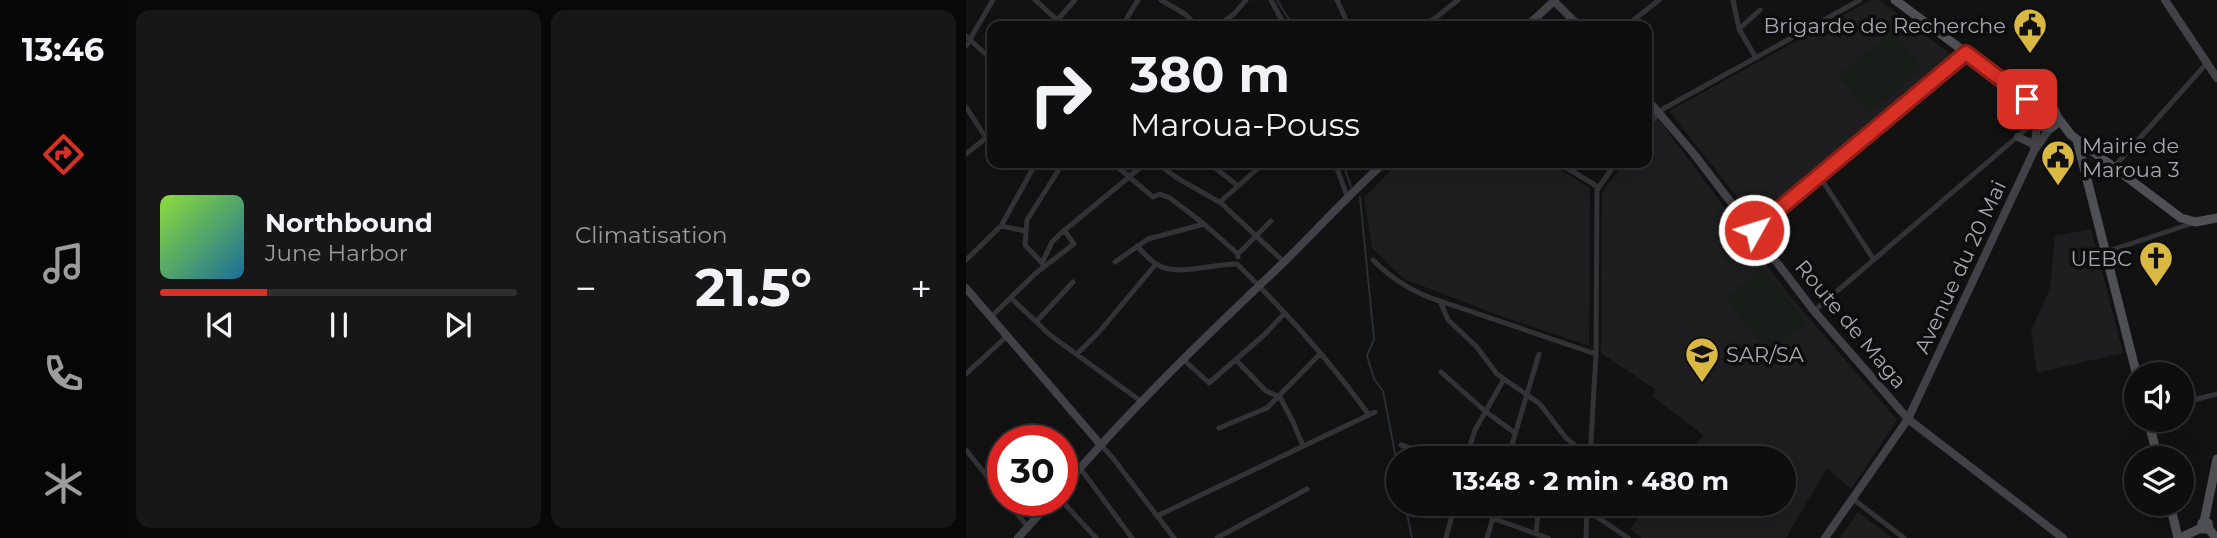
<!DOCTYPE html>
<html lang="fr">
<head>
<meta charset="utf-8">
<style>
	body { margin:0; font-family:Montserrat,sans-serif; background:#171717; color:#f1f3f6; height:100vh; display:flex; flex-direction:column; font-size:26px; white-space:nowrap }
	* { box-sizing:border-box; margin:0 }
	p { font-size:23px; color:#9b9c9e }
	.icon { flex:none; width:38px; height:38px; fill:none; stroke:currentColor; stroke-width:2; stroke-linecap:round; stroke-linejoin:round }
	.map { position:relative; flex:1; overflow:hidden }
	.side { display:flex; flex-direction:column; gap:10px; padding:10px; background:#080808; width:840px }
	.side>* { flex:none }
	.top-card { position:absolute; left:21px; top:21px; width:665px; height:147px; border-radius:14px; box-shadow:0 7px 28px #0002,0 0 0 2px #2e2e2e; background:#0e0e0e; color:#f1f3f6; overflow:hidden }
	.fabs { position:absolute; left:1158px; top:362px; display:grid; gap:14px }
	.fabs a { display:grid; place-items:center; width:70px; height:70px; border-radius:50%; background:#0e0e0e; box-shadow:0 7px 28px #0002,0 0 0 2px #2e2e2e; font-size:35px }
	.speed { position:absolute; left:21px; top:425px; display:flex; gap:14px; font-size:35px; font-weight:700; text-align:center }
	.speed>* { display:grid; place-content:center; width:91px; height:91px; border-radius:50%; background:#0e0e0e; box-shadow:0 7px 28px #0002,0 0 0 2px #2e2e2e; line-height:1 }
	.speed .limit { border:10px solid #d22; background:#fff; color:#111 }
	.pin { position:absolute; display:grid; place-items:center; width:60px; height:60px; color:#fff; margin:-30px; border-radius:14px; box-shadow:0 4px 10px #0006 }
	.me { position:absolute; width:77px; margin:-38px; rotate:51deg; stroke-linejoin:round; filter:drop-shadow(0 0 5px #0008) }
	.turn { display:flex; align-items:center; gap:24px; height:147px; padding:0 28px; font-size:32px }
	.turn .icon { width:91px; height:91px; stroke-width:2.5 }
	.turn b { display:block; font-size:49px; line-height:60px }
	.big { font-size:52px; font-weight:700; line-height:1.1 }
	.side .card { flex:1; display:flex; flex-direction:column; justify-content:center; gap:10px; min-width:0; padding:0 24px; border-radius:14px; background:#171717 }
	.song { display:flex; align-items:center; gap:21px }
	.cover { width:84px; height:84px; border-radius:10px; background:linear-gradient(135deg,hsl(90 70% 55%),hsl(200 70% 35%)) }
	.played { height:7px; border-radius:4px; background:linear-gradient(90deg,#d93025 30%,#2e2e2e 30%) }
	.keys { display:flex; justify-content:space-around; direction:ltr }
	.heat { display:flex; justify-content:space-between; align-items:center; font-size:38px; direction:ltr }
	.side .tiles { flex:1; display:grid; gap:10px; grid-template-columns:repeat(2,1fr) }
	.trip { position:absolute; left:420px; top:446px; width:410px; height:70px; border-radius:35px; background:#0e0e0e; box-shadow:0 7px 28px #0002,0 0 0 2px #2e2e2e; font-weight:700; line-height:70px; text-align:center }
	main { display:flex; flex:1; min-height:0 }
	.tab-bar { display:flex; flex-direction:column; width:126px; justify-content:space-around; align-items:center; background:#060606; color:#9b9c9e }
	.tab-bar .icon { width:49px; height:49px }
	.tab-bar .current { color:#d93025 }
	.tab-bar b { font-size:32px; color:#f1f3f6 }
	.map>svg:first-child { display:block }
	.built { fill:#1e1e20 }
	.pitch { fill:#181d1a }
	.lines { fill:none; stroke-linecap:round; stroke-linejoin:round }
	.stream { stroke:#2a2e35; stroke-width:2 }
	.street { stroke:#333337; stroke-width:5 }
	.secondary { stroke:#414247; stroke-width:8 }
	.primary { stroke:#4f5056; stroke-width:9 }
	.route-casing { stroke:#8d1f18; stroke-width:18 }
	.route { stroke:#d93025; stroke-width:12 }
	.labels { text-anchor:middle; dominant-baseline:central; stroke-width:7; stroke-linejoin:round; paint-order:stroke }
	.poi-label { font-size:21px; fill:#a5a7b2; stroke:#0d0d0e; text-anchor:end }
	.street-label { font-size:21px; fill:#a5a7b2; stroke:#0d0d0e }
</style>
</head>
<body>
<main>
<nav class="tab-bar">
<b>13:46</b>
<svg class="icon current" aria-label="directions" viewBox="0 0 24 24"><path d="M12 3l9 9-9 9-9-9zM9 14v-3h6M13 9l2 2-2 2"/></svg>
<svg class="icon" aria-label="music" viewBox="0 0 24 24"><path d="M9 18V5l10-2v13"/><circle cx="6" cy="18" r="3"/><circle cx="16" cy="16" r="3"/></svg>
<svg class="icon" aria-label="phone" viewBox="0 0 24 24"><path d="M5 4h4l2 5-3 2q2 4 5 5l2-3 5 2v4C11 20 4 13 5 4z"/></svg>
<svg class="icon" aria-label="climate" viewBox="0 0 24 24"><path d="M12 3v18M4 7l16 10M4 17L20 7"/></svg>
</nav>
<section class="side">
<div class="tiles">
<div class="card">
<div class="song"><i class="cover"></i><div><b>Northbound</b><p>June Harbor</p></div></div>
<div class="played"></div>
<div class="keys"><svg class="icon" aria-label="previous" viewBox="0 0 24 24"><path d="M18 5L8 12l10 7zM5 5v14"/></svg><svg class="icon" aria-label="pause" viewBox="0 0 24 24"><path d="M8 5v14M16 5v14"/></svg><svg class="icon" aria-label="next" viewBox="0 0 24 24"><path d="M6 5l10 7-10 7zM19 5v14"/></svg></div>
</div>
<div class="card"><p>Climatisation</p>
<div class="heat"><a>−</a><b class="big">21.5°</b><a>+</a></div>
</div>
</div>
</section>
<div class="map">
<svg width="1251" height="538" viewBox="0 0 1251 538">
	<rect width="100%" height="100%" fill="#121213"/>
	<path class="built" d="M905,0H913L986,55L792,223L703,111Z
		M692,118L824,296L931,420L885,489L861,468L820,538H676L664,529L683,504H817V458H719L737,435L687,397L689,389L635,353L636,192L658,163H681V132Z
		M432,163H584L624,188L623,346L535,316L438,279L406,248L398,198Z
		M1125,229L1157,353L1071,373L1065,331L1084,288L1089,236Z
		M892,512L926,538H874Z"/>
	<path class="pitch" d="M926,31L957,68L903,113L871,76Z
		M796,266L841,323L802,352L759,299Z"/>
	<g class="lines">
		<path class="stream" d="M311,0L327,26
			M377,163L385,187
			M394,197L408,339L401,356L408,379L417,391L432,469
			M439,504L446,538"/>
		<path class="street" d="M69,0L98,26
			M195,0L219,14L231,26
			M305,0L319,26
			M371,0L380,20L387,26
			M767,0L773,29L790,58
			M86,26L109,0
			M156,26L172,0
			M252,26L269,13L280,0
			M437,26L465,21
			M459,26L492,0
			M660,26L693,0
			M773,29L794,10
			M0,36L26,60
			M0,46L27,0
			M0,107L20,138L0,154
			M681,126L697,109L894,0
			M147,163L187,197L194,194L204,198L238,224L272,254
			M191,163L211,178L255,203L318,262
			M243,163L272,186
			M369,163L381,196
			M593,163L632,187
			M1148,167L1241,63
			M854,177L908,260
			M254,202L298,163
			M35,226L59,231
			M787,231L1000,53
			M171,246C177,252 184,261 192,265C212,277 249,263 271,264C319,311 364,361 403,415
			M1140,252L1227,223
			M272,257V254L305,221
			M0,260L35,226L70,163
			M407,260C427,280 447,293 474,301
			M149,262L182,239L238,224
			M76,263L86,242L94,234L180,163
			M77,264L59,245L61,220L97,163
			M45,298L84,335L176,402
			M848,311L1072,119
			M25,317L70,273L108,244L98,230
			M70,322L107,282
			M111,354L133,332L190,264
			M218,360L243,383L298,335L318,314
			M270,360L300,391L314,397L328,424L337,446
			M475,372L519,411L549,433
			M0,374L41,336
			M1216,403L1251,394
			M253,428L301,408L354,354
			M134,444L146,457L208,538
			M435,445L476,458
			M0,450L37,496
			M500,458L509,430L538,379
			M542,458L573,354
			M624,458L600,438L574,404L531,374L510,346L482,320L474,301L630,354
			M624,458L630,354L631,190L650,163
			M114,468L166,538
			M887,499L938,538
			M40,500L62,527
			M95,500L130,538
			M604,504L621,510L662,538
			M191,516L409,412
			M526,518L582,538
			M570,534L573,504
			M251,538L341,489
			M480,538L489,504
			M521,538L531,504
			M620,538L621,504"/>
		<path class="secondary" d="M587,0L613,26
			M1199,0L1251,78
			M561,26L589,0
			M681,99L728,154L848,311L942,419L1097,538
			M1052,137L1069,145
			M1068,148L1072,120
			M0,288L134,444
			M96,489C164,409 240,336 316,264C350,231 382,195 418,163
			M52,538L86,500
			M859,538L942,419L1068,151L1084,128"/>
		<path class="primary" d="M929,0L1061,98L1079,108L1088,109L1092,118L1089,125L1085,128L1075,126L1072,119L1073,113L1079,108
			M1092,118L1105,135L1215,218L1230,222L1251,218
			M1111,140L1171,376
			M1182,420L1192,458
			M1204,504L1212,538
			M1238,522L1251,459
			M1243,529H1236V523H1242L1243,529L1250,538
			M1214,538L1235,528"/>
	</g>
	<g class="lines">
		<g class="route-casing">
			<path id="route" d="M788,230L1000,53L1061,99"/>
		</g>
		<use href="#route" class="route"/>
	</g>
	<defs>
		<g id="civic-pin" transform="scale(1.75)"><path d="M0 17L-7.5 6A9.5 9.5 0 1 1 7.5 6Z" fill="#d9b943" stroke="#0d0d0e"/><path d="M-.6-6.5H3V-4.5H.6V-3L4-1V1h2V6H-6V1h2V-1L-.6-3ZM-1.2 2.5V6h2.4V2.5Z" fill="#111"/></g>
		<g id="church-pin" transform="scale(1.75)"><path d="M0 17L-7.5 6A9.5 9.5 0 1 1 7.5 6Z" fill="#d9b943" stroke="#0d0d0e"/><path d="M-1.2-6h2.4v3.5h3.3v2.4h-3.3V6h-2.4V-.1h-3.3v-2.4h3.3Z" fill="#111"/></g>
		<g id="university-pin" transform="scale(1.75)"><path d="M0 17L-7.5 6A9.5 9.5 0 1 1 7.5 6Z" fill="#d9b943" stroke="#0d0d0e"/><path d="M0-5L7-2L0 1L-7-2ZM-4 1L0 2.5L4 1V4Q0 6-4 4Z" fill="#111"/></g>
	</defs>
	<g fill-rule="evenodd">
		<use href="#civic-pin" x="1064" y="25"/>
		<use href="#civic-pin" x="1092" y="157"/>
		<use href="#church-pin" x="1190" y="258"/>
		<use href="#university-pin" x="736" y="354"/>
	</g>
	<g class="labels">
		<g class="poi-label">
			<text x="1040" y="25">Brigarde de Recherche</text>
			<text x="1116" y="145" text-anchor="start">Mairie de<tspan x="1116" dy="24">Maroua 3</tspan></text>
			<text x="1166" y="258">UEBC</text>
			<text x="760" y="354" text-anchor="start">SAR/SA</text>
		</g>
		<g class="street-label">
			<text transform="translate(994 267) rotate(-65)">Avenue du 20 Mai</text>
			<text transform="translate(885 324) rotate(50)">Route de Maga</text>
		</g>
	</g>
</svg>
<div class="fabs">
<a><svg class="icon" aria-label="sound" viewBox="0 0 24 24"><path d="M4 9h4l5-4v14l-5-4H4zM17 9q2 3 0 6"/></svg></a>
<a><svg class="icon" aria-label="layers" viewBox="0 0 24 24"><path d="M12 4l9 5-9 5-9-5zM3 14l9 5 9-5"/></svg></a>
</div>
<div class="speed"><div class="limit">30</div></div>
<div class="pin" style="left:1061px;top:99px;background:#d93025"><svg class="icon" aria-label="arrive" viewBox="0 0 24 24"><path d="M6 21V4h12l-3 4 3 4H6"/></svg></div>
<svg class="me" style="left:788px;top:230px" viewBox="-20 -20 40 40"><circle r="17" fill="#d93025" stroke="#fff" stroke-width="3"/><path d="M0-11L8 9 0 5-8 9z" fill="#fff"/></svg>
<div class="trip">13:48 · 2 min · 480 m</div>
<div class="top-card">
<div class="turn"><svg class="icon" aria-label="right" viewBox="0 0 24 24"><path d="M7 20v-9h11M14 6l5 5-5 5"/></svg><div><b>380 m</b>Maroua-Pouss</div></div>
</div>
</div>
</main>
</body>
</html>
